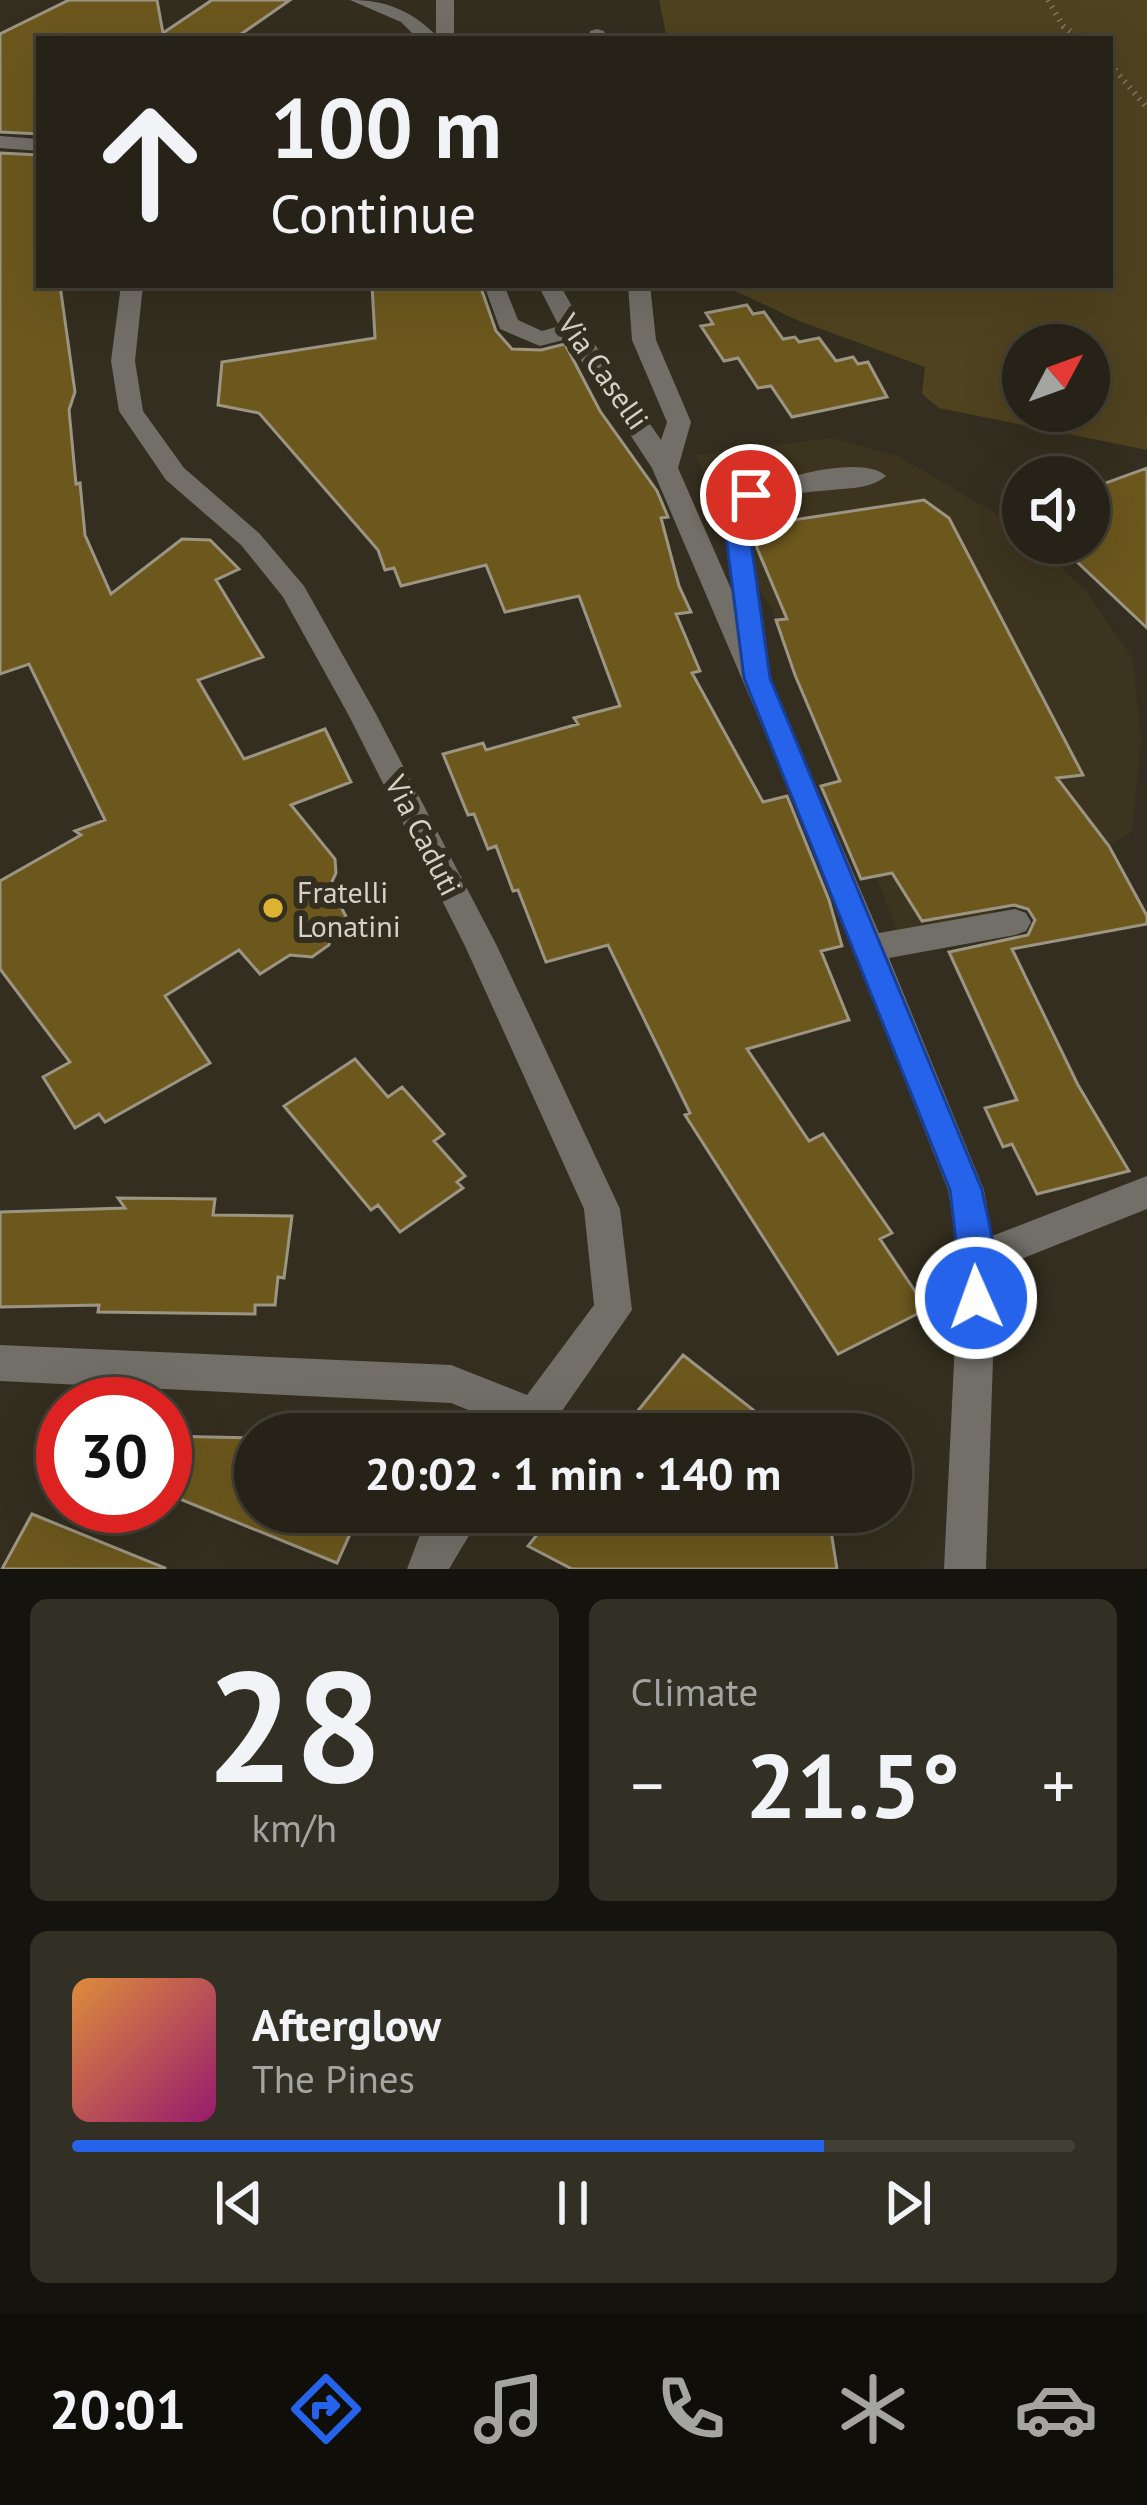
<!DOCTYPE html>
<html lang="en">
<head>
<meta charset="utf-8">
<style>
	body { margin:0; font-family:"PT Sans",sans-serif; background:#322f24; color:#f1f3f6; height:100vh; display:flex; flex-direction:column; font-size:45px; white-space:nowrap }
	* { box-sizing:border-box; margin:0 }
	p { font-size:39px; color:#a4a4a1 }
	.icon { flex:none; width:66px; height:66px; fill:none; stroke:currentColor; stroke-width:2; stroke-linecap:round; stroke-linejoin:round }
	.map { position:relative; height:1569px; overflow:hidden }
	.sheet { display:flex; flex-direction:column; gap:30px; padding:30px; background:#15130d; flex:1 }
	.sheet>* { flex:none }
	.banner { position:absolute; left:36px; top:36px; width:1077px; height:252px; border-radius:0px; box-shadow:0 12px 48px #0002,0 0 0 3px #423f36; background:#262217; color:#f1f3f6; overflow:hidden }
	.needle { width:78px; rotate:49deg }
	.buttons { position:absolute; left:1002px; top:324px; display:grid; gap:24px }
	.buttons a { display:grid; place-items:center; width:108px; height:108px; border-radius:50%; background:#262217; box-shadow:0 12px 48px #0002,0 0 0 3px #423f36; font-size:60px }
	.speed { position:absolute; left:36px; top:1377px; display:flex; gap:24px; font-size:60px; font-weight:700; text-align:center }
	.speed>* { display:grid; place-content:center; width:156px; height:156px; border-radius:50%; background:#262217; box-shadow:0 12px 48px #0002,0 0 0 3px #423f36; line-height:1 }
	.speed .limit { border:18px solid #d22; background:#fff; color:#111 }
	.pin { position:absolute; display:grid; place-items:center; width:102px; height:102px; color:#fff; margin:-51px; border:6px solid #fff; border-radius:50%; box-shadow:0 3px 12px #0007 }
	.me { position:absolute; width:132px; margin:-66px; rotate:358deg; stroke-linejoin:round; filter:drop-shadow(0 0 9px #0008) }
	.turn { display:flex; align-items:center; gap:42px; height:252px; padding:0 36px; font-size:54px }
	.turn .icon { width:156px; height:156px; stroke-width:2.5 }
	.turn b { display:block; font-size:84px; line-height:102px }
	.big { font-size:90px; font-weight:700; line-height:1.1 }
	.sheet .card { flex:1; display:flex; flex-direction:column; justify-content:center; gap:18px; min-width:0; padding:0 42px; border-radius:18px; background:#322f24 }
	.sheet .dial { align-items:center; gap:0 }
	.dial b { font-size:156px; line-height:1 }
	.song { display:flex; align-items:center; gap:36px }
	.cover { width:144px; height:144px; border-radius:18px; background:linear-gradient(135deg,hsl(30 70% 55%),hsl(320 70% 35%)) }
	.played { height:12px; border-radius:6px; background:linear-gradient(90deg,#2563eb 75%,#423f36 75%) }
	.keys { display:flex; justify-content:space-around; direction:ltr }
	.heat { display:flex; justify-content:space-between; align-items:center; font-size:66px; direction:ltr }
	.sheet .tiles { flex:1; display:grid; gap:30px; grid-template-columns:1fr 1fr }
	.card:last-child { grid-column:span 2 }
	.trip { position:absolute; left:234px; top:1413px; width:678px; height:120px; border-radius:60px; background:#262217; box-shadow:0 12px 48px #0002,0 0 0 3px #423f36; font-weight:700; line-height:120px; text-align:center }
	.menu { display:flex; height:192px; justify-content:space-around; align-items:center; background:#0f0e09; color:#a4a4a1 }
	.menu .icon { width:84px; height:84px }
	.menu .selected { color:#2563eb }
	.menu b { font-size:54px; color:#f1f3f6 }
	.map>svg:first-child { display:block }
	.built { fill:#3c341e }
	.green { fill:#4f421f; fill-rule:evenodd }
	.building { fill:#6c581d; stroke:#9c9584; stroke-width:3 }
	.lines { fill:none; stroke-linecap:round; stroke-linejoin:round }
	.path { stroke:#7d796d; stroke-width:6; stroke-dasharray:1.5 6; stroke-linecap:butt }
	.minor { fill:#726f68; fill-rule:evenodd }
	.route { fill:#2563eb; stroke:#184099; stroke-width:3 }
	.poi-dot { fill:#dcb233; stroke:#332e1f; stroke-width:4.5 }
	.labels { text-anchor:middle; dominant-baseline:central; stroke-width:12; stroke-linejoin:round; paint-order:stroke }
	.street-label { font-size:30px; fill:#d4d1c8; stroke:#332e1f }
	.poi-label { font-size:30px; fill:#d4d1c8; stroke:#332e1f; text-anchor:start }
</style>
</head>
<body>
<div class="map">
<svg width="1147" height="1569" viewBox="0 0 1147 1569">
	<rect width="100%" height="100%" fill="#332e1f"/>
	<path class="built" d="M832,438L898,456L1019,527L1023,543H1036L1086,591L1133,659L1141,741L1132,832L1109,846L975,871L1000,922L900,939L772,609L741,560L696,455Z"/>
	<path class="green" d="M659,0H1147V450L939,408L922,394L925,367L799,321L723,285H1110V39H667ZM1023,345H1089V411H1023Z"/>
	<path class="building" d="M69,0H157L163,33L212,0H290L234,39H39V134L0,132V34Z
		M0,153L39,155V285H60L75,392L69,410L76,484L80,483L85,535L111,594L182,539L210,540L239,569L216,580L263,657L198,680L244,759L325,729L351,782L291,805L335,859L336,873L330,886L351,926L331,934L329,945L312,957L290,955L260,974L239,950L165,996L210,1063L105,1122L99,1114L75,1128L43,1077L70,1062L0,969V881L81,835L75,831L105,820L29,664L0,674Z
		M372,285H480L496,331L512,349L541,350L565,344L600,411L657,491L668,517L661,518L679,586L691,612L676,614L700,671L692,673L763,802L787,796L829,900L842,946L821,951L849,1020L747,1049L809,1141L823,1134L892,1233L880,1239L927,1309L838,1354L685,1115L690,1113L608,945L546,962L518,890L513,891L496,846L488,849L474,814L468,815L443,754L483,743L486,750L578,724L574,718L620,706L579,596L505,612L486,565L401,586L394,568L385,570L378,550L259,413L218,405L222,362L375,338Z
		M747,305L753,314L764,312L783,339L795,337L799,342L819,338L836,361L853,357L858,364L868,362L887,397L792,417L771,386L758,388L738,358L724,361L701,326L713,324L706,313Z
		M1147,468V628L1057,543H1089V489Z
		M924,500L949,518L1083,775L1057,778L1109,846L1147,916V924L1012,949L1078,1085L1129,1171L1037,1194L1012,1144L1003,1147L985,1108L1017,1100L949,952L1028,935L1035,920L1028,909L1014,905L922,921L892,873L861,879L821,786L840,781L795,675L776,620L787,619L757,548L754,526Z
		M355,1059L388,1097L402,1087L444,1134L434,1141L465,1176L457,1182L463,1188L400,1232L378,1205L371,1210L284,1106Z
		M118,1198L215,1199L213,1215L292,1216L284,1278L278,1277L275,1305H255V1314L98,1312L99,1305L0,1307V1212L125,1208Z
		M683,1355L784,1434H619Z
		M165,1436L255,1438V1512H360L337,1563L165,1493Z
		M555,1512H828L837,1569H572L528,1546Z
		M32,1514L165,1568V1569H2Z"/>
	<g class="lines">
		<path class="path" d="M1048,0L1063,26L1081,39
			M1110,64L1147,108"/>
		<path class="minor" d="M350,0C386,0 410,10 436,35V0H454V39H418L401,22Z
			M597,29L604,31L607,39H589L590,31Z
			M0,136L39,139V151L0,148Z
			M121,285H143L135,361L143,411L184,468L259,533L304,586L376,714L497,946L620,1209L632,1310L546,1434H502L506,1425L451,1403L0,1381V1345L451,1365L527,1395L594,1305L584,1209L465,946L348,714L283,597L241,545L166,480L119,411L111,361Z
			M484,285H504L518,320L542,331L559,326L538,285H560L587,333L661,440L667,422L632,340L628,285H650L656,340L691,422L678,468L732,591L722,513C745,483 860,451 886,476C861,500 790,478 748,515L766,641L757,649L879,933L1015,909L1026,913L1031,922L1026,931L1015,935L889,958L984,1190L992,1236L1147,1176V1209L996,1269L986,1569H944L959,1259L948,1190L797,808L652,468L567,339L540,346L500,329Z
			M438,1512H483L449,1569H407L419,1537Z"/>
	</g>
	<path class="route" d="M751,488L763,495L747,514L770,678L982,1190C989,1227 1005,1273 989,1309L976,1313L964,1309L950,1190L744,678L723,513L743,490Z"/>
	<circle class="poi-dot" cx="273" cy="908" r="12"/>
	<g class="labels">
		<g class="street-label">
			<text transform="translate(604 371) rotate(55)">Via Caselli</text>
			<text transform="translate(424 835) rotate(63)">Via Caduti</text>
		</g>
		<g class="poi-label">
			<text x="297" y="891">Fratelli<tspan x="297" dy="34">Lonatini</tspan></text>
		</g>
	</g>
</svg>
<div class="buttons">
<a><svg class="needle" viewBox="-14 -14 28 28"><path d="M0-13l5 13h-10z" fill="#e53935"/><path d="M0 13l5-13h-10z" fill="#a4a4a1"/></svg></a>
<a><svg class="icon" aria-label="sound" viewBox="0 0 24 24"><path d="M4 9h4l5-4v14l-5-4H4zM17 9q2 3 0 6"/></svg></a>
</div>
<div class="speed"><div class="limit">30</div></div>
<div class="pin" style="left:751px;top:495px;background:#d93025"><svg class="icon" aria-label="arrive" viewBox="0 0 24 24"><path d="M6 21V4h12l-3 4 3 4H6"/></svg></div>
<svg class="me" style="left:976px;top:1298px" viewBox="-20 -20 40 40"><circle r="17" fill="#2563eb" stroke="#fff" stroke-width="3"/><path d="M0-11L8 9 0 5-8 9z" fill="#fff"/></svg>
<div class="trip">20:02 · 1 min · 140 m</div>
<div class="banner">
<div class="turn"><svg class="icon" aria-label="ahead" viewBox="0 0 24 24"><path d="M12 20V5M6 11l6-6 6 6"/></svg><div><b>100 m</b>Continue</div></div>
</div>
</div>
<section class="sheet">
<div class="tiles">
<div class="card dial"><b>28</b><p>km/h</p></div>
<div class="card"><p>Climate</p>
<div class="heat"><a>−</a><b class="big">21.5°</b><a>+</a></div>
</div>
<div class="card">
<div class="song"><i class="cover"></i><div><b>Afterglow</b><p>The Pines</p></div></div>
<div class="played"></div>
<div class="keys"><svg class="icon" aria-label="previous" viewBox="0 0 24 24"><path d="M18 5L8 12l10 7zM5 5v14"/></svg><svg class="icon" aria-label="pause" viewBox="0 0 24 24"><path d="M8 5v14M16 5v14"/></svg><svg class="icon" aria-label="next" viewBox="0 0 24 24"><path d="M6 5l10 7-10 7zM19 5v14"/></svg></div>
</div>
</div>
</section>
<nav class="menu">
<b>20:01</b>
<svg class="icon selected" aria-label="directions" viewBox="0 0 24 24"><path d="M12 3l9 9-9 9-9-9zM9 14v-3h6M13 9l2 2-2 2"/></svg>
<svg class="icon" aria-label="music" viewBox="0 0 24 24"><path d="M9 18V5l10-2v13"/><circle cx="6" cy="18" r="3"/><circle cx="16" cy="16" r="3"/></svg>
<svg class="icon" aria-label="phone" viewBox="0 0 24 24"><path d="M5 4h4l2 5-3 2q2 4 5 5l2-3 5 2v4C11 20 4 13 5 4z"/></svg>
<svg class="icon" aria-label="climate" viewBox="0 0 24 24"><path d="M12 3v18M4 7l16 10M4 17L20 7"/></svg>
<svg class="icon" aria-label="car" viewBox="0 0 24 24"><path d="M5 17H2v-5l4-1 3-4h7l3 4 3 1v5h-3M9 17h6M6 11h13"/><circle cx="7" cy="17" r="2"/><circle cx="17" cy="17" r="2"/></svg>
</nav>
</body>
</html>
